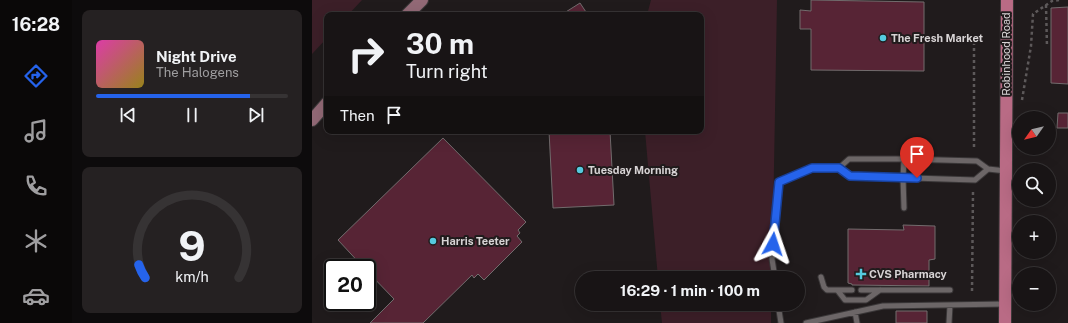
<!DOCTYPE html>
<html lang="en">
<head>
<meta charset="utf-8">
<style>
	body { margin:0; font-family:"Public Sans",sans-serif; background:#252122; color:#f1f3f6; height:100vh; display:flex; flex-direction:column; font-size:15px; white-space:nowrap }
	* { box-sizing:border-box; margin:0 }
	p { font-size:13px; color:#9f9ea0 }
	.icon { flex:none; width:22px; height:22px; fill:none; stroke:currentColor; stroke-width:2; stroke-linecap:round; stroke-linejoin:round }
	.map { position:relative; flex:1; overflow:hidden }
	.panel { display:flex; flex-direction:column; gap:10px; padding:10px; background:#0d0b0c; width:240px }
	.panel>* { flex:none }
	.hud { position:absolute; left:12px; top:12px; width:380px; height:122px; border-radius:8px; box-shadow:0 4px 16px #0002,0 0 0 1px #363334; background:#181415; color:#f1f3f6; overflow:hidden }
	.needle { width:26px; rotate:236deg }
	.tools { position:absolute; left:700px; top:111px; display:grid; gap:8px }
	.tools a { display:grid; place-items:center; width:44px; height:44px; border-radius:50%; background:#181415; box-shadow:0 4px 16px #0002,0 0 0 1px #363334; font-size:20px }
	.speed { position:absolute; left:12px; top:259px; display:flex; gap:8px; font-size:20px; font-weight:700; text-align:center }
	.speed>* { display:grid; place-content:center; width:52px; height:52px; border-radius:50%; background:#181415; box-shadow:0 4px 16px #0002,0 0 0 1px #363334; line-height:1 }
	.speed .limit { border:2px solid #111; border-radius:6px; background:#fff; color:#111 }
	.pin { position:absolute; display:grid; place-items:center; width:34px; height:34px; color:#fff; margin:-41px -17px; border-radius:50% 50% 50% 0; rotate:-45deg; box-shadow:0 0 4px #0007 }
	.pin .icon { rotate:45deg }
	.me { position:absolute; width:44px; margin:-22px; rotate:5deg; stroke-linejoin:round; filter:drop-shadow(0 0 3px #0008) }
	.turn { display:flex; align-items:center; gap:14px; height:84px; padding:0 16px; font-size:18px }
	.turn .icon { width:52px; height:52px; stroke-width:2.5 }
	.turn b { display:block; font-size:28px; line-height:34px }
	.then { display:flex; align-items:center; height:38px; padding:0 16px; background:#0003; gap:8px; font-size:15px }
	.panel .tile { flex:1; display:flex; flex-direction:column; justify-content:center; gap:6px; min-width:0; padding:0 14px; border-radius:8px; background:#252122 }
	.panel .dial { align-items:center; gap:0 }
	.dial svg { height:104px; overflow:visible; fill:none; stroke:#363334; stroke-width:7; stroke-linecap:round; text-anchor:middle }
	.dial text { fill:#f1f3f6; stroke:none }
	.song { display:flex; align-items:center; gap:12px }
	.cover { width:48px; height:48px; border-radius:6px; background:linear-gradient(135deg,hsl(320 70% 55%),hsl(50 70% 35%)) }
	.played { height:4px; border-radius:2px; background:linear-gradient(90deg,#2563eb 80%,#363334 80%) }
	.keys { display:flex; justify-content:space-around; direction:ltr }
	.trip { position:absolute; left:263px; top:271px; width:230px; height:40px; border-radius:20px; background:#181415; box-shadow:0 4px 16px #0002,0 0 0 1px #363334; font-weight:700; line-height:40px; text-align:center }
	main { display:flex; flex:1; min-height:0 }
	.dock { display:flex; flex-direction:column; width:72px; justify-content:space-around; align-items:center; background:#0a0808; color:#9f9ea0 }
	.dock .icon { width:28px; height:28px }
	.dock .current { color:#2563eb }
	.dock b { font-size:18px; color:#f1f3f6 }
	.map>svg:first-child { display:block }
	.green { fill:#3c1f28 }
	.building { fill:#572435; stroke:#726c6d }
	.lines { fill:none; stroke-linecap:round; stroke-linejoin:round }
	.lane-casing { stroke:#3a3738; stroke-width:7 }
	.secondary-casing { stroke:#3a3738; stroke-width:14 }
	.primary-casing { stroke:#3a3738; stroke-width:14 }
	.path { stroke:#5d595a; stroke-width:2.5; stroke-dasharray:3 3; stroke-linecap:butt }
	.lane { stroke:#6c6667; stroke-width:5 }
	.secondary { stroke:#926976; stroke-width:12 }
	.primary { stroke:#b96b85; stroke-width:12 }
	.route-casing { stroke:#184099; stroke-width:10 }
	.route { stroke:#2563eb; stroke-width:7 }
	.poi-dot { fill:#55cadf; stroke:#201b1c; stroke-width:1.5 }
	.labels { text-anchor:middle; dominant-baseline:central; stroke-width:4; stroke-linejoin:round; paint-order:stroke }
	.poi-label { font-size:11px; font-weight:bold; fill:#d7d3d4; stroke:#201b1c; text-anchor:start }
	.street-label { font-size:11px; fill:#d7d3d4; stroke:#201b1c }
</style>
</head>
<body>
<main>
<nav class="dock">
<b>16:28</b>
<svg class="icon current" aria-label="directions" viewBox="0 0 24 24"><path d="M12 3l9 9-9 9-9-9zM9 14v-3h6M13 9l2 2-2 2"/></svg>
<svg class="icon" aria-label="music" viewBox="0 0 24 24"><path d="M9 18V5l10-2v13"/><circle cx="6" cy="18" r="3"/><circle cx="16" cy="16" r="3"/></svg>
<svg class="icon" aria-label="phone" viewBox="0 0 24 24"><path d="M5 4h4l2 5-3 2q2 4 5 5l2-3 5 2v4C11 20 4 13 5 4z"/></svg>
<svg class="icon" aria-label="climate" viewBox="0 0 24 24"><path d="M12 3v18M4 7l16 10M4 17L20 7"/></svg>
<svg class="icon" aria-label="car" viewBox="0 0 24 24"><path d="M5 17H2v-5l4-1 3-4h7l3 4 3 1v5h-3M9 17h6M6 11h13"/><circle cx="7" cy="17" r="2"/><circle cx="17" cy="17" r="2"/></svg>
</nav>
<section class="panel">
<div class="tile">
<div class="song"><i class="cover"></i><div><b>Night Drive</b><p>The Halogens</p></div></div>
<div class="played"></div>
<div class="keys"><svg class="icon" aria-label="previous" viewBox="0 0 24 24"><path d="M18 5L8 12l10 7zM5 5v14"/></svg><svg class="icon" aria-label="pause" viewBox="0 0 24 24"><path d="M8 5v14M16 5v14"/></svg><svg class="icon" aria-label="next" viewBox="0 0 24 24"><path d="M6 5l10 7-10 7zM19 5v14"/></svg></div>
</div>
<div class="tile dial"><svg viewBox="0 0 100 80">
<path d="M14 69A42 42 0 1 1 86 69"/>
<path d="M14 69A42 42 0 0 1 9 59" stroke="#2563eb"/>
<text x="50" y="56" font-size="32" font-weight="700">9</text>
<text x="50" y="72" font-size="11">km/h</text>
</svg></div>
</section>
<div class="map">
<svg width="756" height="323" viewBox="0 0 756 323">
	<rect width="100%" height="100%" fill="#201b1c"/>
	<path class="green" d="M0,0H50L36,15H15V38L0,54Z
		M339,0H465L460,278H346L333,131H389V15H335Z
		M348,304H459V323H350Z"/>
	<path class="building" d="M499,0L612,2V71L499,70V29H488V10L499,11Z
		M268,3L276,15H249Z
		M756,7V84L739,83V8Z
		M746,113H756V128H745Z
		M237,131H298L302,205L241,208Z
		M131,138L214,222L206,230L208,233L205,236L210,242L172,280L166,274L162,278L160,275L111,323H58L82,299L55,271V268H52L26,240Z
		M591,225L623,226V259L617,260V286L540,285V284L536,283V229L592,230Z
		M584,311H615V323H584Z"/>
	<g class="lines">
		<g class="lane-casing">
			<path id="lane" d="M592,159L591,178L592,208
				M527,168L537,159H592L665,161L676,169L694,171
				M509,277L512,287L515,290H540
				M463,278L460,259L467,182L500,168H527L538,176L663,180L676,169
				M549,290H638
				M526,291L533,300H554L568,290
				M466,304L469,323
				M543,312L545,323
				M494,323L571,306L693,304
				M637,323L638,305"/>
		</g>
		<g class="secondary-casing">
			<path id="secondary" d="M95,15L110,0
				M0,120L15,103"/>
		</g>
		<g class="primary-casing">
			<path id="primary" d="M693,323L695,0"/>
		</g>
		<path class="path" d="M734,5L735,47
			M662,36V147
			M710,100L719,46L721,14L740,1L747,0
			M660,291L661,192"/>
		<use href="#lane" class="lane"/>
		<use href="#secondary" class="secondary"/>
		<use href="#primary" class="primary"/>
	</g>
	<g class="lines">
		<g class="route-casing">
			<path id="route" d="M461,244L467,182L500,168H527L538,176L605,178"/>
		</g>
		<use href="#route" class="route"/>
	</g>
	<g class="poi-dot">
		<circle cx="571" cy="38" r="4"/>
		<circle cx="268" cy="170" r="4"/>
		<circle cx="121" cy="241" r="4"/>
		<path d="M547 268h4v4h4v4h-4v4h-4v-4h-4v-4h4z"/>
	</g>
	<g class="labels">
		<g class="poi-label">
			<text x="579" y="38">The Fresh Market</text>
			<text x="276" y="170">Tuesday Morning</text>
			<text x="129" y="241">Harris Teeter</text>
			<text x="557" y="274">CVS Pharmacy</text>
		</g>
		<g class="street-label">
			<text transform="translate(694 54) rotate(-90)">Robinhood Road</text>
		</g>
	</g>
</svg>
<div class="tools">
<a><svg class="needle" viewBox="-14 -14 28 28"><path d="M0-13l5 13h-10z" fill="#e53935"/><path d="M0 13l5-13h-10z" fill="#9f9ea0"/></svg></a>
<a><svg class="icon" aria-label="search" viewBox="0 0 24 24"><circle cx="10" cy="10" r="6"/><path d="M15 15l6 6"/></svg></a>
<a>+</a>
<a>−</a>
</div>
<div class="speed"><div class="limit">20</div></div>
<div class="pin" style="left:605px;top:178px;background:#d93025"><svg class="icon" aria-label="arrive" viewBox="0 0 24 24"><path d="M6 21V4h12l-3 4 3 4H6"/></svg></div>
<svg class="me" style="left:461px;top:244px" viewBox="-20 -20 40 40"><path d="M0-17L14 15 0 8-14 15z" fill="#2563eb" stroke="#fff" stroke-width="4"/></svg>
<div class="trip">16:29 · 1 min · 100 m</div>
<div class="hud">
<div class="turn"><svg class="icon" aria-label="right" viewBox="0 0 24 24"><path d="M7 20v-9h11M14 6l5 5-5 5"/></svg><div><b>30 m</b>Turn right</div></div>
<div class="then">Then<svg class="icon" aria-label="arrive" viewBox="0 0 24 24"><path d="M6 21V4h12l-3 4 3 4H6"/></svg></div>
</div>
</div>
</main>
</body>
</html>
